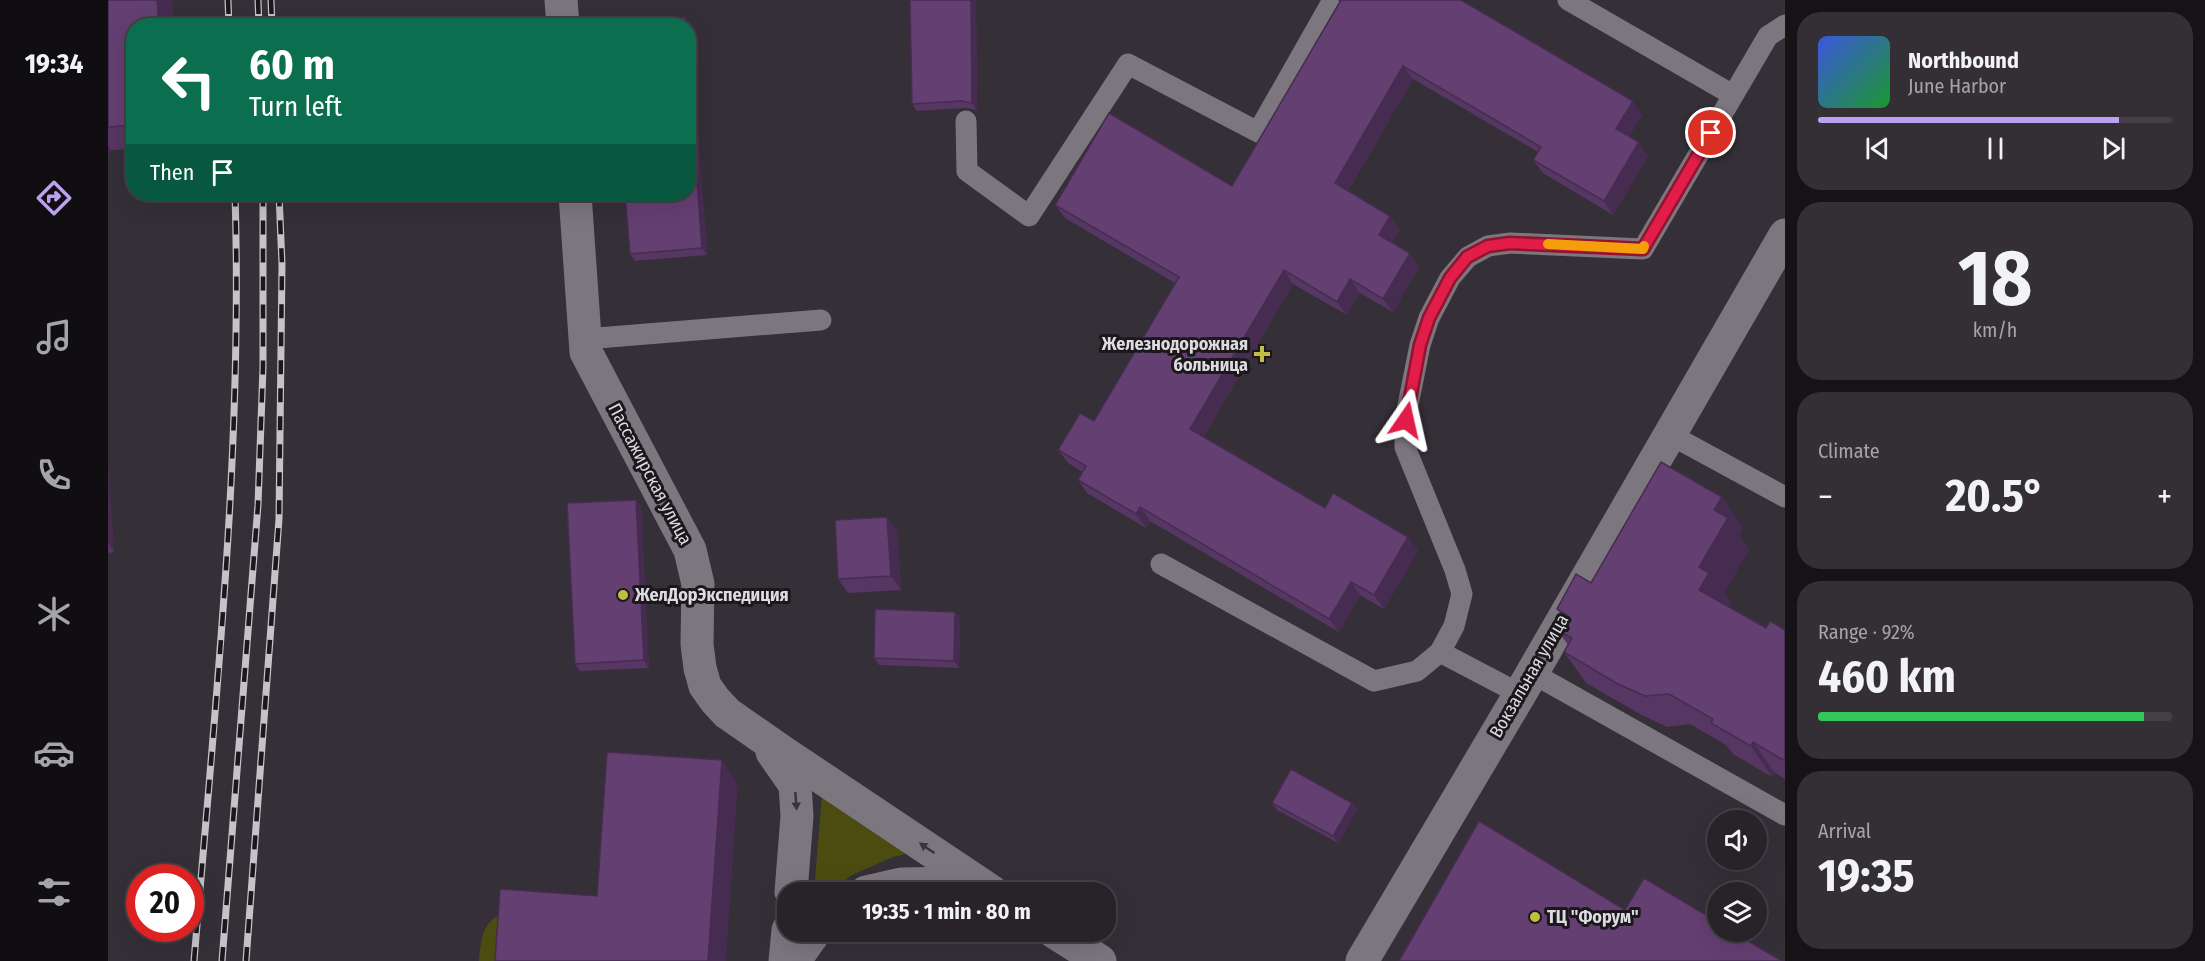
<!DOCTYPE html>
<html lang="en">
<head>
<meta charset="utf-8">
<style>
	body { margin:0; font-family:"Fira Sans Condensed",sans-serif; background:#342f35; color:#f1f3f6; height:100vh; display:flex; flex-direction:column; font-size:22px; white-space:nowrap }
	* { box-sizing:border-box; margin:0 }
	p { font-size:20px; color:#a5a4a8 }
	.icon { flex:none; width:33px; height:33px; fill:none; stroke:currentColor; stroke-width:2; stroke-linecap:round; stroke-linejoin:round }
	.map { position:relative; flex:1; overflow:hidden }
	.sheet { display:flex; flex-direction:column; gap:12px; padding:12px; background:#161317; width:420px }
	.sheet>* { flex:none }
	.top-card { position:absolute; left:18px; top:18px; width:570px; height:183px; border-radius:24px; box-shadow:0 6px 24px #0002,0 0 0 2px #444046; background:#0b6e4f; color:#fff; overflow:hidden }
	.fabs { position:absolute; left:1599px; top:810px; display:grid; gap:12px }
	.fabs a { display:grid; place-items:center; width:60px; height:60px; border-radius:50%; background:#282329; box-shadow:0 6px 24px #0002,0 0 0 2px #444046; font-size:30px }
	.speed { position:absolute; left:18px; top:864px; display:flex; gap:12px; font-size:30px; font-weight:700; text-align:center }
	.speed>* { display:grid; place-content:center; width:78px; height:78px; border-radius:50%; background:#282329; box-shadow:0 6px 24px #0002,0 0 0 2px #444046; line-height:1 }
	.speed .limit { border:9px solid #d22; background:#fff; color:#111 }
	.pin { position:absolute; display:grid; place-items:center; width:51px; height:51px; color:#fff; margin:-26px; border:3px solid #fff; border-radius:50%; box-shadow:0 2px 6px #0007 }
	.me { position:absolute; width:66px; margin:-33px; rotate:11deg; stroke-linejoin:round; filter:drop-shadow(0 0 4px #0008) }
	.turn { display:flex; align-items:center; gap:21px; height:126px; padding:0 24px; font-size:27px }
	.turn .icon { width:78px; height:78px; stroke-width:2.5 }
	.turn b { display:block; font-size:42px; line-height:51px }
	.then { display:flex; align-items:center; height:57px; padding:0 24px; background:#0003; gap:12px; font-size:22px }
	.big { font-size:45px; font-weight:700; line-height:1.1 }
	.sheet .widget { flex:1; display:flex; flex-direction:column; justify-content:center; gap:9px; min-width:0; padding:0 21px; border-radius:24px; background:#342f35 }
	.sheet .dial { align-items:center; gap:0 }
	.dial b { font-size:78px; line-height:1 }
	.song { display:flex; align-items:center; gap:18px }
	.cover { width:72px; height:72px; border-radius:9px; background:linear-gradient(135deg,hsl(230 70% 55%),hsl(130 70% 35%)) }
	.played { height:6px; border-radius:3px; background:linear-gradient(90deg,#bca0f2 85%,#444046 85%) }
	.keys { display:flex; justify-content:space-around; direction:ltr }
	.heat { display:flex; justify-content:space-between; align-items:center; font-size:33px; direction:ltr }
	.charge { height:9px; border-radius:4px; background:linear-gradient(90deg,#34c759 92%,#444046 0) }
	.trip { position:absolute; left:669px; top:882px; width:339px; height:60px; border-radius:24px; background:#282329; box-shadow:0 6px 24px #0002,0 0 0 2px #444046; font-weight:700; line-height:60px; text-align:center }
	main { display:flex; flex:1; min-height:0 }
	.tab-bar { display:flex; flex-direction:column; width:108px; justify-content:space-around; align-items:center; background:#100e10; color:#a5a4a8 }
	.tab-bar .icon { width:42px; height:42px }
	.tab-bar .on { color:#bca0f2 }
	.tab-bar b { font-size:27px; color:#f1f3f6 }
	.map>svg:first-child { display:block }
	.green { fill:#4c4c11 }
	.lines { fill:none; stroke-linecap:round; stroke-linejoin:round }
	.lane { stroke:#7c767f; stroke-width:21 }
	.street { stroke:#7c767f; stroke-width:33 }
	.secondary { stroke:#7c767f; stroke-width:33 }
	.rail-casing { stroke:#c6c3c8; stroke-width:7 }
	.rail { stroke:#1b181c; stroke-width:4.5; stroke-dasharray:14; stroke-linecap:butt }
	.wall { fill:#563662 }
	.shaded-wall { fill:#462c50 }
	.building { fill:#643f72; stroke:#462c50; stroke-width:1.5 }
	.oneway { fill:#38343a }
	.route-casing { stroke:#92132f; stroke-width:15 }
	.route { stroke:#e11d48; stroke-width:10 }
	.slow { stroke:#f59e0b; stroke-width:10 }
	.poi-dot { fill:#bfbe41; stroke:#1b181c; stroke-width:2 }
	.labels { text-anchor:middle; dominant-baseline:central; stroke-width:6; stroke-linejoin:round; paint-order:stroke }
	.poi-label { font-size:18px; font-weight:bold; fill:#dedbe0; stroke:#1b181c; text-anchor:start }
	.street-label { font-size:18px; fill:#dedbe0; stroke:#1b181c }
</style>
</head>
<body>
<main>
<nav class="tab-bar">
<b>19:34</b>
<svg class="icon on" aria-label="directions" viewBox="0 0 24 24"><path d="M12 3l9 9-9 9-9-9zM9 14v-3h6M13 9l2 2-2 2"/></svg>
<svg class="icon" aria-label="music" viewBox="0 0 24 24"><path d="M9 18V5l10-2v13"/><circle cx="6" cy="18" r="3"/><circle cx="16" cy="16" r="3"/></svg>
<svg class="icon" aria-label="phone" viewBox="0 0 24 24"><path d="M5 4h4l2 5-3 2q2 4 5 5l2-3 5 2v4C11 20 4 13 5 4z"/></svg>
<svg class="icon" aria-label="climate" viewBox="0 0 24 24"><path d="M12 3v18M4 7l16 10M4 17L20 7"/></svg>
<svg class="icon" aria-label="car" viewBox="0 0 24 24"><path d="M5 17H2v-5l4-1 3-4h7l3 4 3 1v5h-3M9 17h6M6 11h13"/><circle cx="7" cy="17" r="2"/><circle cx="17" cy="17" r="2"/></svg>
<svg class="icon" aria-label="filters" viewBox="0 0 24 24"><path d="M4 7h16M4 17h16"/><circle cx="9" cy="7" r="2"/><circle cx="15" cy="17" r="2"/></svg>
</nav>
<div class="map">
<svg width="1677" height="961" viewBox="0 0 1677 961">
	<rect width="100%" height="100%" fill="#352f37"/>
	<path class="green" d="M714,795L806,852L785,857L744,875L722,892H706Z
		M392,915L396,961H371C373,942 373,924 392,915Z"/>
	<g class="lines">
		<path class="lane" d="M1460,0L1625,95
			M858,121L859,171L921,216L1020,64L1150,132L1225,0
			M477,339L713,320
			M1561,434L1677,497
			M1053,564L1266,681L1309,671L1332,652L1346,626L1354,594L1347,570L1297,447V420L1312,345L1321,318L1342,278L1360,257L1380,246L1402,243L1535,249L1660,36L1677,25
			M1332,652L1412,694
			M1424,673L1677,815"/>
		<path class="street" d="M453,0L455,26
			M467,194L478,352L582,550L590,584L589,644L592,668L597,686L607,700L619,713L675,752L883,891
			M664,752L687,785L689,816L683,892
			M677,961L680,930
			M1254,961L1412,694L1677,235"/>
		<path class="secondary" d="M758,892L793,884L845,883L884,892
			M946,932L992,961
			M689,961L692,953L707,932"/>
		<g class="rail-casing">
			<path id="rail" d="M120,0L121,26
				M150,0L151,26
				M163,0L164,26
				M86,961C107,706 135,450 127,194
				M114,961L150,505L155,367V194
				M138,961L171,519L174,264L171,194"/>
		</g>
		<use href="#rail" class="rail"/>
	</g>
	<path class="wall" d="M0,0H64L65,26H26V149L3,150L0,157Z
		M802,0H868L869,110L858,108L809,111L804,104Z
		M1230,0H1353L1534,115L1521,137L1540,156L1505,215L1435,173L1425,160L1430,152L1305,79L1240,191L1282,216L1292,230L1284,242L1311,267L1285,312L1252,293L1239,315L1185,284L1095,437L1217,508L1300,537L1310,551L1276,609L1252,595L1231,632L1042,521L1038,528L979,493L970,480L975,472L960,463L950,450L986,421L1067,283L957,218L947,205L1124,186L1232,3Z
		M577,17L582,24L599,255L527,261L522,254Z
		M0,467L6,552L0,553Z
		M1614,497L1635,527L1631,535L1641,549L1616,593L1623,603L1621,607L1658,628L1677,630V779L1667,773L1664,777L1625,754L1618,745L1582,724L1559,727L1532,714L1478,683L1456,652L1460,645L1449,630L1456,619L1449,609L1483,583Z
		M528,500L533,507L541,668L472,671L467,664Z
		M779,517L789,530L793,590L740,593L730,579Z
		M847,612L852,619L851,668L771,665L766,658Z
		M1164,803H1244L1249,810L1230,843L1169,810Z"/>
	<path class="shaded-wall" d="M49,0H64L65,26H51Z
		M863,0H868L869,110L864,103Z
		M577,17L582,24L599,255L594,248L580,62V26H578Z
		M1295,66L1305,79L1236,197L1227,183Z
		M1525,101L1534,115L1518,143L1508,129Z
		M1531,142L1540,156L1505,215L1496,201Z
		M0,146L3,150L0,157Z
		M1282,216L1292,230L1281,248L1271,235Z
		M1302,253L1311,267L1285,312L1275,299Z
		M1176,270L1185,284L1091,443L1082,429Z
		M1242,279L1252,293L1239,315L1229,302Z
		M0,467L6,552L0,543Z
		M1614,497L1635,527L1631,535L1641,549L1616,593L1623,603L1613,620L1591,590V567L1606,510Z
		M528,500L533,507L541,668L536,660Z
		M1032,507L1042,521L1038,528L1028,514Z
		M779,517L789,530L793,590L783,576Z
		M1300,537L1310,551L1276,609L1266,595Z
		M1243,582L1252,595L1231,632L1221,619Z
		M847,612L852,619L851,668L846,661Z
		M1645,742L1667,773L1664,777L1643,746Z
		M614,760L630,783L618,961H600Z
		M1244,803L1249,810L1230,843L1225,836Z"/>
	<path class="building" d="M0,0H49L51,26H26V125L0,127Z
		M802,0H863L864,103L853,101L804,104Z
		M1233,0H1353L1525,101L1508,129L1531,142L1496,201L1425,160L1433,147L1295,66L1227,183L1282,216L1271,235L1302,253L1275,299L1242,279L1229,302L1176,270L1082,429L1217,508L1225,493L1300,537L1266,595L1243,582L1221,619L1032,507L1028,514L970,480L978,466L950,450L972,413L986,421L1071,277L947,205L1001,113L1124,186Z
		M577,17L578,26H505L504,22Z
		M580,62L594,248L522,254L517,194H580Z
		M1553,462L1614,497L1606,510L1620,518L1591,567L1601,573L1591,590L1658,628L1662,621L1677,630V761L1645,742L1643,746L1603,723L1605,719L1561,694L1537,696L1510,684L1456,652L1464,638L1449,630L1459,615L1449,609L1468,574L1483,583Z
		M528,500L536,660L467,664L459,503Z
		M779,517L783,576L730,579L727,520Z
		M767,609L847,612L846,661L766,658Z
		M499,752L614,760L600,961H387L392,889L489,896Z
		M1183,769L1244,803L1225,836L1164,803Z
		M1371,821L1517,910L1536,878L1610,922V932H1625L1674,961H1291Z"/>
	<defs><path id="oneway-solid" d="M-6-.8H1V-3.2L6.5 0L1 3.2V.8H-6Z" transform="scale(1.5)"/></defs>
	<g class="oneway">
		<use href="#oneway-solid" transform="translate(688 801) rotate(86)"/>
		<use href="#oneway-solid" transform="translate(819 848) rotate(-146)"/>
	</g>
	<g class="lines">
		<g class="route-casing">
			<path id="route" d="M1298,420L1312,345L1321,318L1342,278L1359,257L1380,246L1402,243L1535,249L1603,133"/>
		</g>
		<use href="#route" class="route"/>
		<path class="slow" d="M1440,244L1535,249L1536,246"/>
	</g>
	<g class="poi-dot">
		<path d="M1151 345h6v6h6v6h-6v6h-6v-6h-6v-6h6z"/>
		<circle cx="515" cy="595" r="6"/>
		<circle cx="1427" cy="917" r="6"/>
	</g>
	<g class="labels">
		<g class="poi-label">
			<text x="1140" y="344" text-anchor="end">Железнодорожная<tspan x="1140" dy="21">больница</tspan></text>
			<text x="527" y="595">ЖелДорЭкспедиция</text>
			<text x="1439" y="917">ТЦ "Форум"</text>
		</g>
		<g class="street-label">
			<text transform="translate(542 474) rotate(62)">Пассажирская улица</text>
			<text transform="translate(1421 676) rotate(-60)">Вокзальная улица</text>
		</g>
	</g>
</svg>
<div class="fabs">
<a><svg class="icon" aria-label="sound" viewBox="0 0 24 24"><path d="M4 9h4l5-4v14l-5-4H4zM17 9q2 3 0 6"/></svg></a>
<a><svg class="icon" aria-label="layers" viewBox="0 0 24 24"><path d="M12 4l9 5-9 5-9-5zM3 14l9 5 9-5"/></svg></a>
</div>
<div class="speed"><div class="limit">20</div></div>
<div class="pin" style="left:1603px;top:133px;background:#d93025"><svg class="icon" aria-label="arrive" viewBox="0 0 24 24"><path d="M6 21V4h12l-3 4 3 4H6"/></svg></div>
<svg class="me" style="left:1298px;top:420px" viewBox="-20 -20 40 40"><path d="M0-17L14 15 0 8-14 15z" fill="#e11d48" stroke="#fff" stroke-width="4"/></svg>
<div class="trip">19:35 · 1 min · 80 m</div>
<div class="top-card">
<div class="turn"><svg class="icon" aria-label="left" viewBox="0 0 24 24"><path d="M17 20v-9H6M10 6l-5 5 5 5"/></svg><div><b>60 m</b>Turn left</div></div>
<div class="then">Then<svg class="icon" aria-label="arrive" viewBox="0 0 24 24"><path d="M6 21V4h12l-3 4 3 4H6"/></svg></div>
</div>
</div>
<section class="sheet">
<div class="widget">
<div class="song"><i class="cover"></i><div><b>Northbound</b><p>June Harbor</p></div></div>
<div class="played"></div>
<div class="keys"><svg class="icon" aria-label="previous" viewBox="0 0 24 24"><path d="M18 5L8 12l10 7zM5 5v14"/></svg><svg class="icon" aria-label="pause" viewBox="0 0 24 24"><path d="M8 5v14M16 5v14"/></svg><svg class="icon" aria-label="next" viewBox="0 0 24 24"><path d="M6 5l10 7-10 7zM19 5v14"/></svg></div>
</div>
<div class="widget dial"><b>18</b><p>km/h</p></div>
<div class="widget"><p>Climate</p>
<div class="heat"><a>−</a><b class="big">20.5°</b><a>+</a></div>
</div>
<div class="widget"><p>Range · 92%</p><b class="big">460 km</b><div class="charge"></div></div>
<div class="widget"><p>Arrival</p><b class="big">19:35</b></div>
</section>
</main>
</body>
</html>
